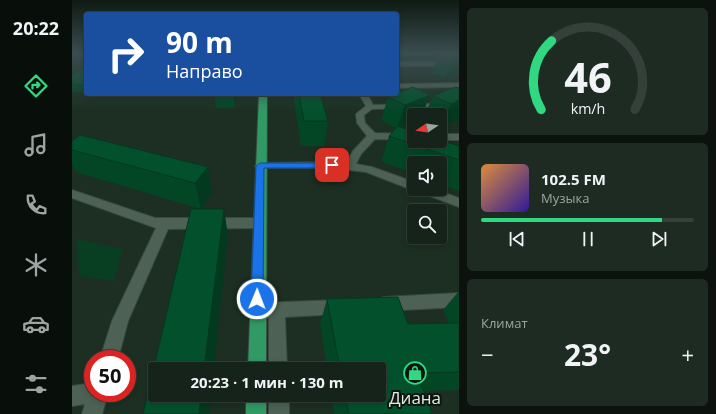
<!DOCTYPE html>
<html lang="ru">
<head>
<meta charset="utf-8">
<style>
	body { margin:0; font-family:"Open Sans",sans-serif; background:#1e2b23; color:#f1f3f6; height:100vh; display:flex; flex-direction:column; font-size:15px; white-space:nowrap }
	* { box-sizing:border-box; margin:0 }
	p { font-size:13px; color:#9da4a2 }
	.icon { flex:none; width:22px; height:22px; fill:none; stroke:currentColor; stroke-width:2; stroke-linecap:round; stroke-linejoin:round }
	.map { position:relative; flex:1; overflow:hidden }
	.drawer { display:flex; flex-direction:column; gap:8px; padding:8px; background:#0c130e; width:257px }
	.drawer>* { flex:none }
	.guide { position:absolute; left:12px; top:12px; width:315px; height:84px; border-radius:4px; box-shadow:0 2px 6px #0003,0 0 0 1px #344039; background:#1a4fa0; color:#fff; overflow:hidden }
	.needle { width:26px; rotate:257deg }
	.buttons { position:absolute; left:335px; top:108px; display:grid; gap:8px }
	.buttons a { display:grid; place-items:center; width:40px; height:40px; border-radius:4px; background:#15231a; box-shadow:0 2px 6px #0003,0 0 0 1px #344039; font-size:20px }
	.speed { position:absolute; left:12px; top:350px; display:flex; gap:8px; font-size:20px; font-weight:700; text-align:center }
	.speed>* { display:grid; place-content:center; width:52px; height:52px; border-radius:50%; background:#15231a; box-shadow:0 2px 6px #0003,0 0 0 1px #344039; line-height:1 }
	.speed .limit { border:6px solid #d22; background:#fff; color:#111 }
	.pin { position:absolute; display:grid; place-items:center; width:34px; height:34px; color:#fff; margin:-17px; border-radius:8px; box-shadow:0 2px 6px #0006 }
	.me { position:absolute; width:44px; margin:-22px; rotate:1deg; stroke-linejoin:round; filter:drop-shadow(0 0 3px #0008) }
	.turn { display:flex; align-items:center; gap:14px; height:84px; padding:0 16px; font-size:18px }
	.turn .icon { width:52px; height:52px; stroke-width:2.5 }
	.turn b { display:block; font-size:28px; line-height:34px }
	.big { font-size:30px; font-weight:700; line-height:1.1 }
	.drawer .card { flex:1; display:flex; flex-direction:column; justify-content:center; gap:6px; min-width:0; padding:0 14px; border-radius:6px; background:#1e2b23 }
	.drawer .dial { align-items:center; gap:0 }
	.dial svg { height:104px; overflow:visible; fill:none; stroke:#344039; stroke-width:7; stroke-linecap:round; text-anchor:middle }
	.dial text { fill:#f1f3f6; stroke:none }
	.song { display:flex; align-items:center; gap:12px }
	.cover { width:48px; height:48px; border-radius:6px; background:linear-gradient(135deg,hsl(30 70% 55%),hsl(250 70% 35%)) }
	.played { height:4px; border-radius:2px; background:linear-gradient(90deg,#31d882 85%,#344039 85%) }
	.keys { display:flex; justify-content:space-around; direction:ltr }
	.heat { display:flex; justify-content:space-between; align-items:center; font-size:22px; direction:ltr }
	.trip { position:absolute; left:76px; top:362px; width:238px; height:40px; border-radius:4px; background:#15231a; box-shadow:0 2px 6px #0003,0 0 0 1px #344039; font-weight:700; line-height:40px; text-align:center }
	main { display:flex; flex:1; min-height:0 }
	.menu { display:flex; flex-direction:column; width:72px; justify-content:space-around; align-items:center; background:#080e0a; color:#9da4a2 }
	.menu .icon { width:28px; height:28px }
	.menu .active { color:#31d882 }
	.menu b { font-size:18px; color:#f1f3f6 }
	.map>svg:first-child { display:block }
	.green { fill:#083f23 }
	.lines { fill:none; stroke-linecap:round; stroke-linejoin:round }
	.minor-casing { stroke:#394a3f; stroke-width:2 }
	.major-casing { stroke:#394a3f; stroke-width:2 }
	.minor { fill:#4d6254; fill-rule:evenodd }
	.major { fill:#319964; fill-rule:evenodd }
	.wall { fill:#034626 }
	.shaded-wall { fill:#02391f }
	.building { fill:#03512c; stroke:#02391f }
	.route { fill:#1a73e8; stroke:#114b97 }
	.labels { text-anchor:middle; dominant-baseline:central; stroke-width:4; stroke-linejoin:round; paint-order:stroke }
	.near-poi-label { font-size:17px; fill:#dfebe2; stroke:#0c150f }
</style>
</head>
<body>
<main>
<nav class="menu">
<b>20:22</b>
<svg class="icon active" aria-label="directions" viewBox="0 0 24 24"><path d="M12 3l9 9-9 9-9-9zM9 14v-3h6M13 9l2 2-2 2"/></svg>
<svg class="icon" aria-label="music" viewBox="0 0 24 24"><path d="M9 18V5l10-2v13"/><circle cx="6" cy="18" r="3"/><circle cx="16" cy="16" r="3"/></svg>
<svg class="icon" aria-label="phone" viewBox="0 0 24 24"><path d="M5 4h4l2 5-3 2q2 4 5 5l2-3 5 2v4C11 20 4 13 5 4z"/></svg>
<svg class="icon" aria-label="climate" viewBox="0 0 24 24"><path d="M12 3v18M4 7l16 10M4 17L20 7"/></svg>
<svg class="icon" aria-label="car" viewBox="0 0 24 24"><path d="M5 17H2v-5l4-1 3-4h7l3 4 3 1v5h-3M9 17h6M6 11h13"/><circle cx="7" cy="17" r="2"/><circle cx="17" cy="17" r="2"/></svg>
<svg class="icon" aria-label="filters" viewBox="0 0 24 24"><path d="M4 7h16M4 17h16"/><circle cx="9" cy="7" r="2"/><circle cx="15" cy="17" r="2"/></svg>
</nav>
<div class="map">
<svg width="387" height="414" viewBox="0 0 387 414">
	<rect width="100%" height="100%" fill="#1c2f22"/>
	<path class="green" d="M5,239L50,249L42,281L7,276Z"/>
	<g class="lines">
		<g class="minor-casing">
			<path id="minor" d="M325,62H387V66H325Z
				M387,83V87L325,88V84Z
				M287,94H295L301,105L387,103V107L300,109L292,115L293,123L303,133L342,134V140L303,139L289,154L284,164L300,167L342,182V189H345H338L294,172L259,168H184L183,166L188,163L259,162L274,163L281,151L295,136L285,123L284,114L294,106Z
				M368,134H387V140H368Z
				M345,189H362L387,198V207L347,192Z
				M0,190L83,218H187L191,220L193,223L191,226L187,228L96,229L56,321L46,359H28L40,321L84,228L0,198Z
				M387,293V307L312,311L306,309L304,304L306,299L312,297Z
				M268,300L274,302L276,307L274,312L268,314L213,317L215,369H197V318L185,319L179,316L177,311L179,306L185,303Z
				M21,383V393H36L30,414H10L13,404L0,406V386Z
				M197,395H217V414H197Z"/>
		</g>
		<g class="major-casing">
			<path id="major" d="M187,94H195L194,369H176Z
				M174,395H194V414H174Z"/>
		</g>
		<use href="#minor" class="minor"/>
		<use href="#major" class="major"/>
	</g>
	<path class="wall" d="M367,53H387V73L373,78L360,73Z
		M14,67V93L0,91V74Z
		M341,87L342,121L328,127L387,146V191L368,184V163H342V174L309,161L317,136L324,128L309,120L316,97Z
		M387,88L369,127H368V115H353L361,96Z
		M142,94H165L163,108H144Z
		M221,94H248L256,121L252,146H229Z
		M0,141L136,167L140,193L129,209L4,172L0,164Z
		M387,291V390L352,391L360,414H262L259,395H307V369H255L248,324L255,299L336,324L377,323L371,310Z"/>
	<path class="shaded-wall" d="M387,56V73L373,78L382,57Z
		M162,94H165L163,108Z
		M358,95L350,115H342V121L325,128L333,105Z
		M387,100V119L369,127L379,104Z
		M136,167L140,193L129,209L123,183Z
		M152,209L156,235L142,369H132Z
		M129,395H139L137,414H127Z"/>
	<path class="building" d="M370,53H387V56L382,57Z
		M14,67V86L0,84V74Z
		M341,87L358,95L333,105L316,97L323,94H325V93Z
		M383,87L387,88V100L379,104L361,96Z
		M227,94H248L256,121H232Z
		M326,126L342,132V141H368V140L387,146V160L317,136Z
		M8,135L136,167L123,183L0,150V141Z
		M119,209H152L132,369H83V395H129L127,414H71Z
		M326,297L336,324L387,323V372L345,373L360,414H277L273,395H307V369H268L255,299Z"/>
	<linearGradient id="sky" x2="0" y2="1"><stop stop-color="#0f1a13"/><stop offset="0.48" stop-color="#3a4d4f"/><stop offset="1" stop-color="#3a4d4f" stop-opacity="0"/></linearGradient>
	<rect width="387" height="111" fill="url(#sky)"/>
	<path class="route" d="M188,163H260L263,165L260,168H192L191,299L190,303L185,305L181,303L179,299L184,166Z"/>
	<defs>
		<g id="shop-ring" transform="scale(1.15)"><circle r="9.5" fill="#0c150f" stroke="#31d882" stroke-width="1.5"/><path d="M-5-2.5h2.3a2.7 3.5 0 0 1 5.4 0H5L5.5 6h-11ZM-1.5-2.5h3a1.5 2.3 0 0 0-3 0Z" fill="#31d882"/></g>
	</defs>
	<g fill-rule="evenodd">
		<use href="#shop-ring" x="343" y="373"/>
	</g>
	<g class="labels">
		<g class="near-poi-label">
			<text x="343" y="397">Диана</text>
		</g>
	</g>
</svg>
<div class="buttons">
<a><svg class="needle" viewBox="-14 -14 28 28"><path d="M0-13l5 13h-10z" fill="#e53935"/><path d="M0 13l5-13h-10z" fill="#9da4a2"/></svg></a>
<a><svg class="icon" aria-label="sound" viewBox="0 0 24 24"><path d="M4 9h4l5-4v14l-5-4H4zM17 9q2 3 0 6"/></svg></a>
<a><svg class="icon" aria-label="search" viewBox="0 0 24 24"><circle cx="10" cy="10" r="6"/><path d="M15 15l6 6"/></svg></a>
</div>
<div class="speed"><div class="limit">50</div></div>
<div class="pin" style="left:260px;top:165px;background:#d93025"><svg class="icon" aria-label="arrive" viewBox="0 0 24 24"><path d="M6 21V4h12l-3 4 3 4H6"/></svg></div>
<svg class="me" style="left:185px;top:299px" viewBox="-20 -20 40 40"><circle r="17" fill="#1a73e8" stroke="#fff" stroke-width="3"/><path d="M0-11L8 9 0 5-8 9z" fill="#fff"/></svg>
<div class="trip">20:23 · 1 мин · 130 m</div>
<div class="guide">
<div class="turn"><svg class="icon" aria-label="right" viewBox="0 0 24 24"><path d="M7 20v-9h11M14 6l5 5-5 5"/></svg><div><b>90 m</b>Направо</div></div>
</div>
</div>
<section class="drawer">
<div class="card dial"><svg viewBox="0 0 100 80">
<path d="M14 69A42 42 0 1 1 86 69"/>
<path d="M14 69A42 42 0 0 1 22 16" stroke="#31d882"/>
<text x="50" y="56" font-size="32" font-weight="700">46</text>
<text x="50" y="72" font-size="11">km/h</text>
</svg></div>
<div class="card">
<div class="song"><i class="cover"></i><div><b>102.5 FM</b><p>Музыка</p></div></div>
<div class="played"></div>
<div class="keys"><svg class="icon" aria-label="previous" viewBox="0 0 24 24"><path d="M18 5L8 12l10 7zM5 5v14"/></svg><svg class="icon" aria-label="pause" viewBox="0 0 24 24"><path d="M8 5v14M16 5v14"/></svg><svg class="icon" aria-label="next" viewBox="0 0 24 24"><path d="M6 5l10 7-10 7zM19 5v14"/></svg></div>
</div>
<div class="card"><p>Климат</p>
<div class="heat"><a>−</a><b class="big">23°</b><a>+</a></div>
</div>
</section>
</main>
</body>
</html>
